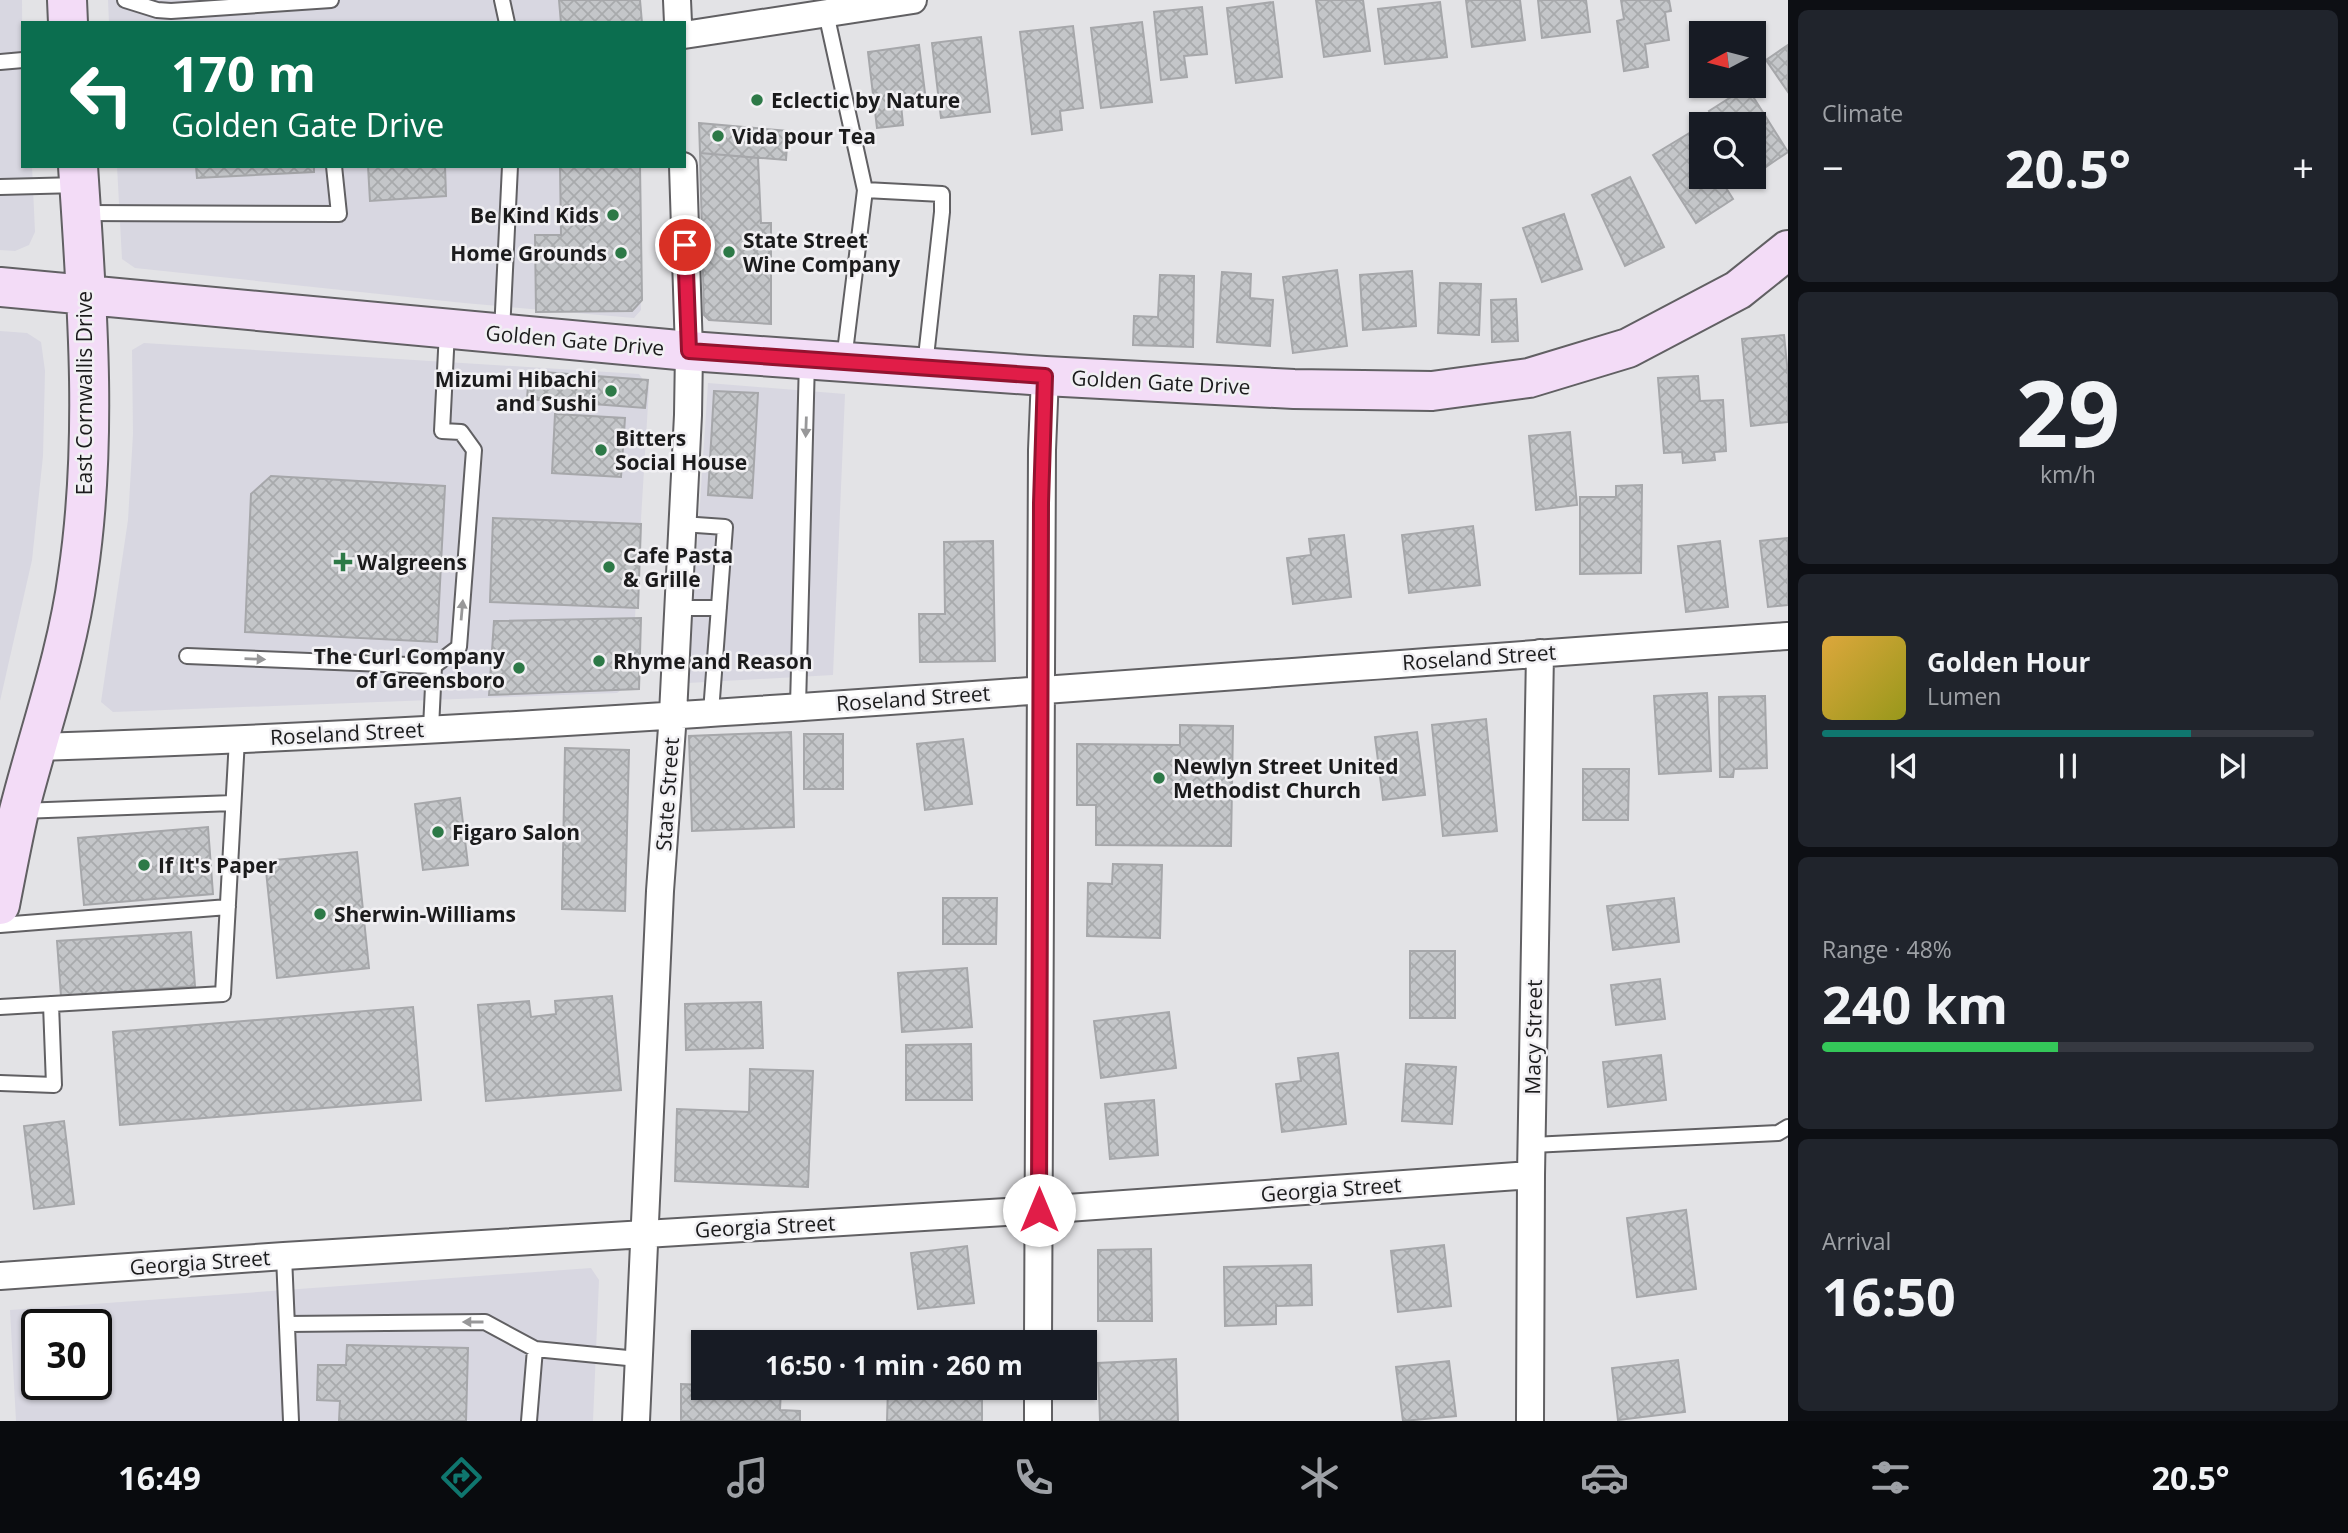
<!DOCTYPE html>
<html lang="en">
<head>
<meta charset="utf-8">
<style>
	body { margin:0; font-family:"Open Sans",sans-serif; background:#20242c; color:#f1f3f6; height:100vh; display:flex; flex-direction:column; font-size:26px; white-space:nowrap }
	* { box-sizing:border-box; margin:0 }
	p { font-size:23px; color:#9ea1a6 }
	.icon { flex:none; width:38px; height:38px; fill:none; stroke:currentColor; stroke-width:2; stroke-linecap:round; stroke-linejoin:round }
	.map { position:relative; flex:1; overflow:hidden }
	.panel { display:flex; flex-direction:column; gap:10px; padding:10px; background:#0d0f14; width:560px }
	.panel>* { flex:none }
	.banner { position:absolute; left:21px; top:21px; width:665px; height:147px; border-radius:0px; box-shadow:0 2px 5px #0004; background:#0b6e4f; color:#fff; overflow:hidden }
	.needle { width:46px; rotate:263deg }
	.buttons { position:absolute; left:1689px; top:21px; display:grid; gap:14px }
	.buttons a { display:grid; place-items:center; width:77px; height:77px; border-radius:0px; background:#171b24; box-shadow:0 2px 5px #0004; font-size:35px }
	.speed { position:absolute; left:21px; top:1309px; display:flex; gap:14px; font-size:35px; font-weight:700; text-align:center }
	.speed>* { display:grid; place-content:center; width:91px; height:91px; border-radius:50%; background:#171b24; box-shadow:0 2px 5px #0004; line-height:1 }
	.speed .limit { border:4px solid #111; border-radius:10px; background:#fff; color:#111 }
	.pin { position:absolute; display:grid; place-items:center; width:60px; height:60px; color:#fff; margin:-30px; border:4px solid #fff; border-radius:50%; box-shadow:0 2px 7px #0007 }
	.me { position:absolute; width:77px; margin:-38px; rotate:0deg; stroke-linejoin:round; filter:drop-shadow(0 0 5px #0008) }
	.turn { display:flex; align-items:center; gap:24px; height:147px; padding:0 35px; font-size:32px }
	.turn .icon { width:91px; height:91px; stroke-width:2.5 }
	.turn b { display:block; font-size:49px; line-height:60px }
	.big { font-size:52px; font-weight:700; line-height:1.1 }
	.panel .tile { flex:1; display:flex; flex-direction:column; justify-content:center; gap:10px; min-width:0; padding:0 24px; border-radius:10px; background:#20242c }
	.panel .dial { align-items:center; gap:0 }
	.dial b { font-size:91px; line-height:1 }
	.song { display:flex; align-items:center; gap:21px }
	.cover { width:84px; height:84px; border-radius:10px; background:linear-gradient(135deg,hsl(40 70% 55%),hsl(60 70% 35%)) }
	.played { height:7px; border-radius:4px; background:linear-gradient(90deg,#0f766e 75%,#363941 75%) }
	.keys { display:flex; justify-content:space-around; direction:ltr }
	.heat { display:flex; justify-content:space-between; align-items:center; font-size:38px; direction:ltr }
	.charge { height:10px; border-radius:5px; background:linear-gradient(90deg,#34c759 48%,#363941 0) }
	.trip { position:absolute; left:691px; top:1330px; width:406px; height:70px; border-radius:0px; background:#171b24; box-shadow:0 2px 5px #0004; font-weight:700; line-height:70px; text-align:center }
	.dock { display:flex; height:112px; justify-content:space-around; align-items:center; background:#090b0e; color:#9ea1a6 }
	.dock .icon { width:49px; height:49px }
	.dock .selected { color:#0f766e }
	.dock b { font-size:32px; color:#f1f3f6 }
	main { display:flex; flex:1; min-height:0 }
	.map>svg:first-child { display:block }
	.built { fill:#d8d7e1; fill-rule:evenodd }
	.building { fill:url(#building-cross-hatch); stroke:#a6a7aa; stroke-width:2 }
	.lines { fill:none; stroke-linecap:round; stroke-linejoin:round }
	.lane-casing { stroke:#616063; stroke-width:18 }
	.street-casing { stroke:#616063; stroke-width:30 }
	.secondary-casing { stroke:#616063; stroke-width:42 }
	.lane { stroke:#fff; stroke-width:14 }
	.street { stroke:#fff; stroke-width:26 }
	.secondary { stroke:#f3dcf7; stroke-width:38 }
	.oneway { fill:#989899 }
	.route-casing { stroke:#92132f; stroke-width:18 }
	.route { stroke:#e11d48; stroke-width:12 }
	.poi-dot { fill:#2d7947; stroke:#f1f0f3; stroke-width:2.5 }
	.labels { text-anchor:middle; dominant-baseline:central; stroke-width:5; stroke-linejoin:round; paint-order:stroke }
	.poi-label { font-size:21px; font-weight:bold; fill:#1b1b1c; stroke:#f1f0f3; text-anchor:start }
	.street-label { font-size:21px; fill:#1b1b1c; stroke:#f1f0f3 }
</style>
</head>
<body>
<main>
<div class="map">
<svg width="1788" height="1421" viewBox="0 0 1788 1421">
	<defs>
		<pattern id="building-cross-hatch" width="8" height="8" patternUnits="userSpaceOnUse" patternTransform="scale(1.75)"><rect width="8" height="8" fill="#c4c6c9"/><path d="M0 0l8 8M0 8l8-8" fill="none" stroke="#a8aaac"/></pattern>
	</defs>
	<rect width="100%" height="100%" fill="#e3e3e6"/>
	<path class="built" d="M0,0H22L23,166H32L35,232L29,245L15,251L0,250Z
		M108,0H629L630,23H109Z
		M117,166H638L641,310L634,318L464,303L135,268L122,259Z
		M0,331L27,333L41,342L45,371L43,456L32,560L0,701Z
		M144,343L639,374L649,388L631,683L617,693L113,712L101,702L128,520L133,434L132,350Z
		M708,383L845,394L833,675L688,683Z
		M591,1268L599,1280L593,1421H16L10,1310ZM37,1325H96V1384H37Z"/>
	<path class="building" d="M559,0H640L642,23H561Z
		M1316,0H1363L1370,51L1324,57Z
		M1466,0H1520L1525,40L1472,47Z
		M1538,0H1586L1590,32L1542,38Z
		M1621,0H1669L1671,11L1665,12L1669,40L1645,44L1648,67L1624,71L1617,21L1624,19Z
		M1273,2L1282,77L1236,83L1227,8Z
		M1440,2L1447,57L1385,64L1378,9Z
		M1202,7L1207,54L1184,56L1187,77L1161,80L1154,12Z
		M1142,22L1152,102L1101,108L1091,28Z
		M1073,26L1083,108L1060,111L1062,130L1032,134L1020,32Z
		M981,37L990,112L941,118L932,43Z
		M919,45L926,101L901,104L903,125L877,128L868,52Z
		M1788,45V92L1766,60Z
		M1747,87L1788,152L1754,175V124H1717L1709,111Z
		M699,123L788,131L786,160L700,153Z
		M1691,132L1701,148V177H1719L1733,199L1696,223L1653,155Z
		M700,153L758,158L761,223H771V324L709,320L704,315Z
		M196,166H314V172L197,178Z
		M368,166H445L446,196L370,201Z
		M560,166H640L642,300L632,311L536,312L535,235H561Z
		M1630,177L1664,247L1625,266L1592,195Z
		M1564,214L1582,269L1542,282L1523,228Z
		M1337,270L1347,346L1293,353L1283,277Z
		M1412,271L1416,326L1363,330L1360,275Z
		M1222,272L1251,274L1250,298L1273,300L1270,346L1217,342Z
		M1160,275L1194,276L1193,347L1133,345L1134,316L1158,317Z
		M1440,283L1481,284L1479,335L1438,333Z
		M1516,299L1518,341L1492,342L1491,300Z
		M1784,335L1788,374V422L1751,426L1742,339Z
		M529,371L648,380L645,408L527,399Z
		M1698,376L1700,401L1723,400L1726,451L1714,452L1715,460L1683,463L1682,452L1664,453L1658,378Z
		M714,391L758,393L752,498L708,495Z
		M555,414L625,418L621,477L552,473Z
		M1570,432L1577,505L1536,510L1529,436Z
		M271,476L445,486L437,642L245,632L251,494Z
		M1642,485L1641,573L1580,574V497H1616V486Z
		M493,518L641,524L638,608L490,602Z
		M1473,526L1480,585L1409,593L1402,535Z
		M1344,535L1351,597L1293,604L1287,558L1311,555L1309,539Z
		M1788,538V605L1768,607L1760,541Z
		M993,541L995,661L920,662L919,614H945L944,542Z
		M1720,541L1728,607L1686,612L1678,546Z
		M641,618L639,689L489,695L494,621Z
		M1707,693L1711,771L1659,774L1654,696Z
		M1765,696L1767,768L1734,769L1733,777H1720L1719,697Z
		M1486,719L1497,831L1443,836L1432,725Z
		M1180,725L1233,726L1231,846L1096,845V805H1077V744L1180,745Z
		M791,732L794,827L692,831L689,736Z
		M1417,732L1425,795L1383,800L1375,737Z
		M804,734H843V789H804Z
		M963,739L972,804L925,810L917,744Z
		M565,748L629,750L625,911L562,909Z
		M1583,769H1629L1628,820H1583Z
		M460,798L468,865L423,870L415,804Z
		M208,827L213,894L84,905L78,838Z
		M357,852L369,968L277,978L265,861Z
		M1113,864L1162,865L1160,938L1087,936L1088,883L1112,884Z
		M943,898H997L996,944H943Z
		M1674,898L1679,942L1613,950L1607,906Z
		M191,932L195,986L61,996L57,941Z
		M1410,951H1455V1018H1410Z
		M967,968L972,1027L902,1032L898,973Z
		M1660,979L1665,1019L1616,1025L1611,985Z
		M612,996L621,1090L486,1101L478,1005L529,1001L531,1017L556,1014L555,1001Z
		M761,1002L763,1048L686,1050L685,1004Z
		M413,1007L421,1100L120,1125L113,1032Z
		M1169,1012L1176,1068L1101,1078L1094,1021Z
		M971,1044L972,1100H906V1045Z
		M1338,1053L1346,1124L1282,1132L1276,1084L1301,1081L1298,1058Z
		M1661,1055L1666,1100L1608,1107L1603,1062Z
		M1406,1064L1456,1067L1452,1124L1402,1121Z
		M750,1069L813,1071L808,1187L675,1181L677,1109L749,1112Z
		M1154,1100L1158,1155L1110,1159L1105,1104Z
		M64,1121L74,1204L34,1209L24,1126Z
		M1686,1210L1696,1289L1637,1297L1627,1218Z
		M1444,1245L1451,1306L1398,1312L1391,1251Z
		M967,1246L974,1303L918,1309L911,1253Z
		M1151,1249L1152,1321H1098V1250Z
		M1311,1265L1312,1305L1276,1306V1324L1225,1326L1224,1267Z
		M347,1345L468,1348L466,1421H339L340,1401L317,1400L318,1365H346Z
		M1176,1359L1178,1421H1100L1098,1363Z
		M1678,1360L1685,1412L1618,1420L1612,1368Z
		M1449,1361L1456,1416L1403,1421L1396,1367Z
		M681,1384L704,1385V1388H781L780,1410L800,1411V1421H681Z
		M888,1388H958V1398H982V1421H887Z"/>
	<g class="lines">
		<g class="lane-casing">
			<path id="lane" d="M125,0L157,10L171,11L331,0
				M502,0L507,23
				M826,13L865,190L844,360
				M0,62L23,60
				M0,187L79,185
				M865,190L942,194V212L925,366
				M83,213L339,214L334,166
				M502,332L510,166
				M682,524L725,527L711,712
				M679,608H719
				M187,656L434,666L459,647L474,450L461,432L442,431L447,331
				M798,706L807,360
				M431,728L434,666
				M21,811L233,803
				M0,925L228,907
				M0,1007L223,994L237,739
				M0,1083L54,1085L51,1004
				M1532,1145L1778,1133L1788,1127
				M284,1256L291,1421
				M287,1324L485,1322L535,1349
				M529,1421L535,1349L638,1359"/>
		</g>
		<g class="street-casing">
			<path id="street" d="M677,0L678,23
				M684,35L913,0
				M38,747C622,728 1205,676 1788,636
				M0,1276L284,1256L1039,1210L1531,1175
				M1038,1342L1042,450L1045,376
				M636,1421L660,891L673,714L688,415L689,351L683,166
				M1038,1421V1388
				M1530,1421L1531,1175L1540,653"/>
		</g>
		<g class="secondary-casing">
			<path id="secondary" d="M67,0L68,23
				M0,287L689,351L1045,376L1294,389L1432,391L1529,378L1628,348L1738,290L1788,250
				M0,905C6,874 12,842 19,811C39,732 67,656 78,574C98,440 87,301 78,166"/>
		</g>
		<use href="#lane" class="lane"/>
		<use href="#street" class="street"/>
		<use href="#secondary" class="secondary"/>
	</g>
	<defs><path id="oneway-solid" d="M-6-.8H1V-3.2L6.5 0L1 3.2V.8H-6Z" transform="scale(1.75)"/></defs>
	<g class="oneway">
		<use href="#oneway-solid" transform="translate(806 427) rotate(92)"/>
		<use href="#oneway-solid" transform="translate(462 610) rotate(-85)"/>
		<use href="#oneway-solid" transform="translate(255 659) rotate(2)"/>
		<use href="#oneway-solid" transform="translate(473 1322) rotate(-180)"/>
	</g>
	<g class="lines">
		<g class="route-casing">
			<path id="route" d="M685,245L689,351L1045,376L1041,503L1039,1210"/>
		</g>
		<use href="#route" class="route"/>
	</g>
	<g class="poi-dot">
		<circle cx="757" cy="100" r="7"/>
		<circle cx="718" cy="136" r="7"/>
		<circle cx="613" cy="215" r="7"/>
		<circle cx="729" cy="252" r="7"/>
		<circle cx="621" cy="253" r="7"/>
		<circle cx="611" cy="391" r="7"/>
		<circle cx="601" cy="450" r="7"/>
		<path d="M339.5 551.5h7v7h7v7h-7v7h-7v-7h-7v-7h7z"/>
		<circle cx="609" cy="567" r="7"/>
		<circle cx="599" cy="661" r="7"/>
		<circle cx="519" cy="668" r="7"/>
		<circle cx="1159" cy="778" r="7"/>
		<circle cx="438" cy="832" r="7"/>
		<circle cx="144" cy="865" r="7"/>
		<circle cx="320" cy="914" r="7"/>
	</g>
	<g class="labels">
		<g class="poi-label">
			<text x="771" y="100">Eclectic by Nature</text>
			<text x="732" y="136">Vida pour Tea</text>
			<text x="599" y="215" text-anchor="end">Be Kind Kids</text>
			<text x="743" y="240">State Street<tspan x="743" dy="24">Wine Company</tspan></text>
			<text x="607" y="253" text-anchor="end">Home Grounds</text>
			<text x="597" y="379" text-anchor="end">Mizumi Hibachi<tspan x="597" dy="24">and Sushi</tspan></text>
			<text x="615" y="438">Bitters<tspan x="615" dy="24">Social House</tspan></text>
			<text x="623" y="555">Cafe Pasta<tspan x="623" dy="24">&amp; Grille</tspan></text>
			<text x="357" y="562">Walgreens</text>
			<text x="505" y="656" text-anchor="end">The Curl Company<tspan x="505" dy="24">of Greensboro</tspan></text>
			<text x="613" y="661">Rhyme and Reason</text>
			<text x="1173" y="766">Newlyn Street United<tspan x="1173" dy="24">Methodist Church</tspan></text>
			<text x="452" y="832">Figaro Salon</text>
			<text x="158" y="865">If It's Paper</text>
			<text x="334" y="914">Sherwin-Williams</text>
		</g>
		<g class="street-label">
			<text transform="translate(575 340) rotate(5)">Golden Gate Drive</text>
			<text transform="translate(1161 382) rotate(3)">Golden Gate Drive</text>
			<text transform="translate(84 393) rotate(-90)">East Cornwallis Drive</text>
			<text transform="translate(1479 657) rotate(-4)">Roseland Street</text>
			<text transform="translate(913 698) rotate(-4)">Roseland Street</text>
			<text transform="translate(347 733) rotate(-3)">Roseland Street</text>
			<text transform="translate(667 794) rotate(-86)">State Street</text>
			<text transform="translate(1533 1037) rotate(-89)">Macy Street</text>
			<text transform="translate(1331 1189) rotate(-4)">Georgia Street</text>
			<text transform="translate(765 1226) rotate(-3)">Georgia Street</text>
			<text transform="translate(200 1262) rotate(-4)">Georgia Street</text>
		</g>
	</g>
</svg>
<div class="buttons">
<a><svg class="needle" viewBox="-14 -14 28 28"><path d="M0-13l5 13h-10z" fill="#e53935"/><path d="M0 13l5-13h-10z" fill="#9ea1a6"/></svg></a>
<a><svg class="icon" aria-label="search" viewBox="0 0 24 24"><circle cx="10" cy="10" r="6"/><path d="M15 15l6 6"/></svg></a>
</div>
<div class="speed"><div class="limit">30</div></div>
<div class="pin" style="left:685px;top:245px;background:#d93025"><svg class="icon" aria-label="arrive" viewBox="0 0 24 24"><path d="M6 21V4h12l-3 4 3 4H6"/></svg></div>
<svg class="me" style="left:1039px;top:1210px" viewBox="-20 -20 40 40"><circle r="19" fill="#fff"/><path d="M0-13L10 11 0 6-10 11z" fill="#e11d48"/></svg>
<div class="trip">16:50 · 1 min · 260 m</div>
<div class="banner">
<div class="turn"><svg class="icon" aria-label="left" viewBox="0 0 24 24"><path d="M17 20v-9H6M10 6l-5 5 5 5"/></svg><div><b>170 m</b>Golden Gate Drive</div></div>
</div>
</div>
<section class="panel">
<div class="tile"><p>Climate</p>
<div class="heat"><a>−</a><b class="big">20.5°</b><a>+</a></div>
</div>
<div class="tile dial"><b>29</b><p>km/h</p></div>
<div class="tile">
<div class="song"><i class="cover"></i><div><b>Golden Hour</b><p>Lumen</p></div></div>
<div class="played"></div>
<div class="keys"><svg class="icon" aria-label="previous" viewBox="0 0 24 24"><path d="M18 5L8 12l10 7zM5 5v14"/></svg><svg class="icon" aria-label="pause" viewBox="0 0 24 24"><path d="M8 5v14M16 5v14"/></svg><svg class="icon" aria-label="next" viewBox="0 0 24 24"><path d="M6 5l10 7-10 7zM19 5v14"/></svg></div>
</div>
<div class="tile"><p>Range · 48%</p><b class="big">240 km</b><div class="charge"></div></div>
<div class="tile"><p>Arrival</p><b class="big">16:50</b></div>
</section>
</main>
<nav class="dock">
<b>16:49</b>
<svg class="icon selected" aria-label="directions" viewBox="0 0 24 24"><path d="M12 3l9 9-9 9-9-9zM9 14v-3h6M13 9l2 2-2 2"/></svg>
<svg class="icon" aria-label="music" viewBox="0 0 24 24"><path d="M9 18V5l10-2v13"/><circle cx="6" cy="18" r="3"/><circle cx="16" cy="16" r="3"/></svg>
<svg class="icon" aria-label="phone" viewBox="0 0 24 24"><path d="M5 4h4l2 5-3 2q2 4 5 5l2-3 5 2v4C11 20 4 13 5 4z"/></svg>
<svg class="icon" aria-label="climate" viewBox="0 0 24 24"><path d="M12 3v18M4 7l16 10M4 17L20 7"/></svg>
<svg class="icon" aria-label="car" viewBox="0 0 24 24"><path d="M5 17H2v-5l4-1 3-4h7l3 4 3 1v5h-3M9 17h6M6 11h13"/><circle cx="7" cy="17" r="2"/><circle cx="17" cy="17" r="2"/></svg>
<svg class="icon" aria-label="filters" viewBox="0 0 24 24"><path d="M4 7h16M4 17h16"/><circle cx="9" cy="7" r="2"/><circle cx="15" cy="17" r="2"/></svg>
<b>20.5°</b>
</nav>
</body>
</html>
